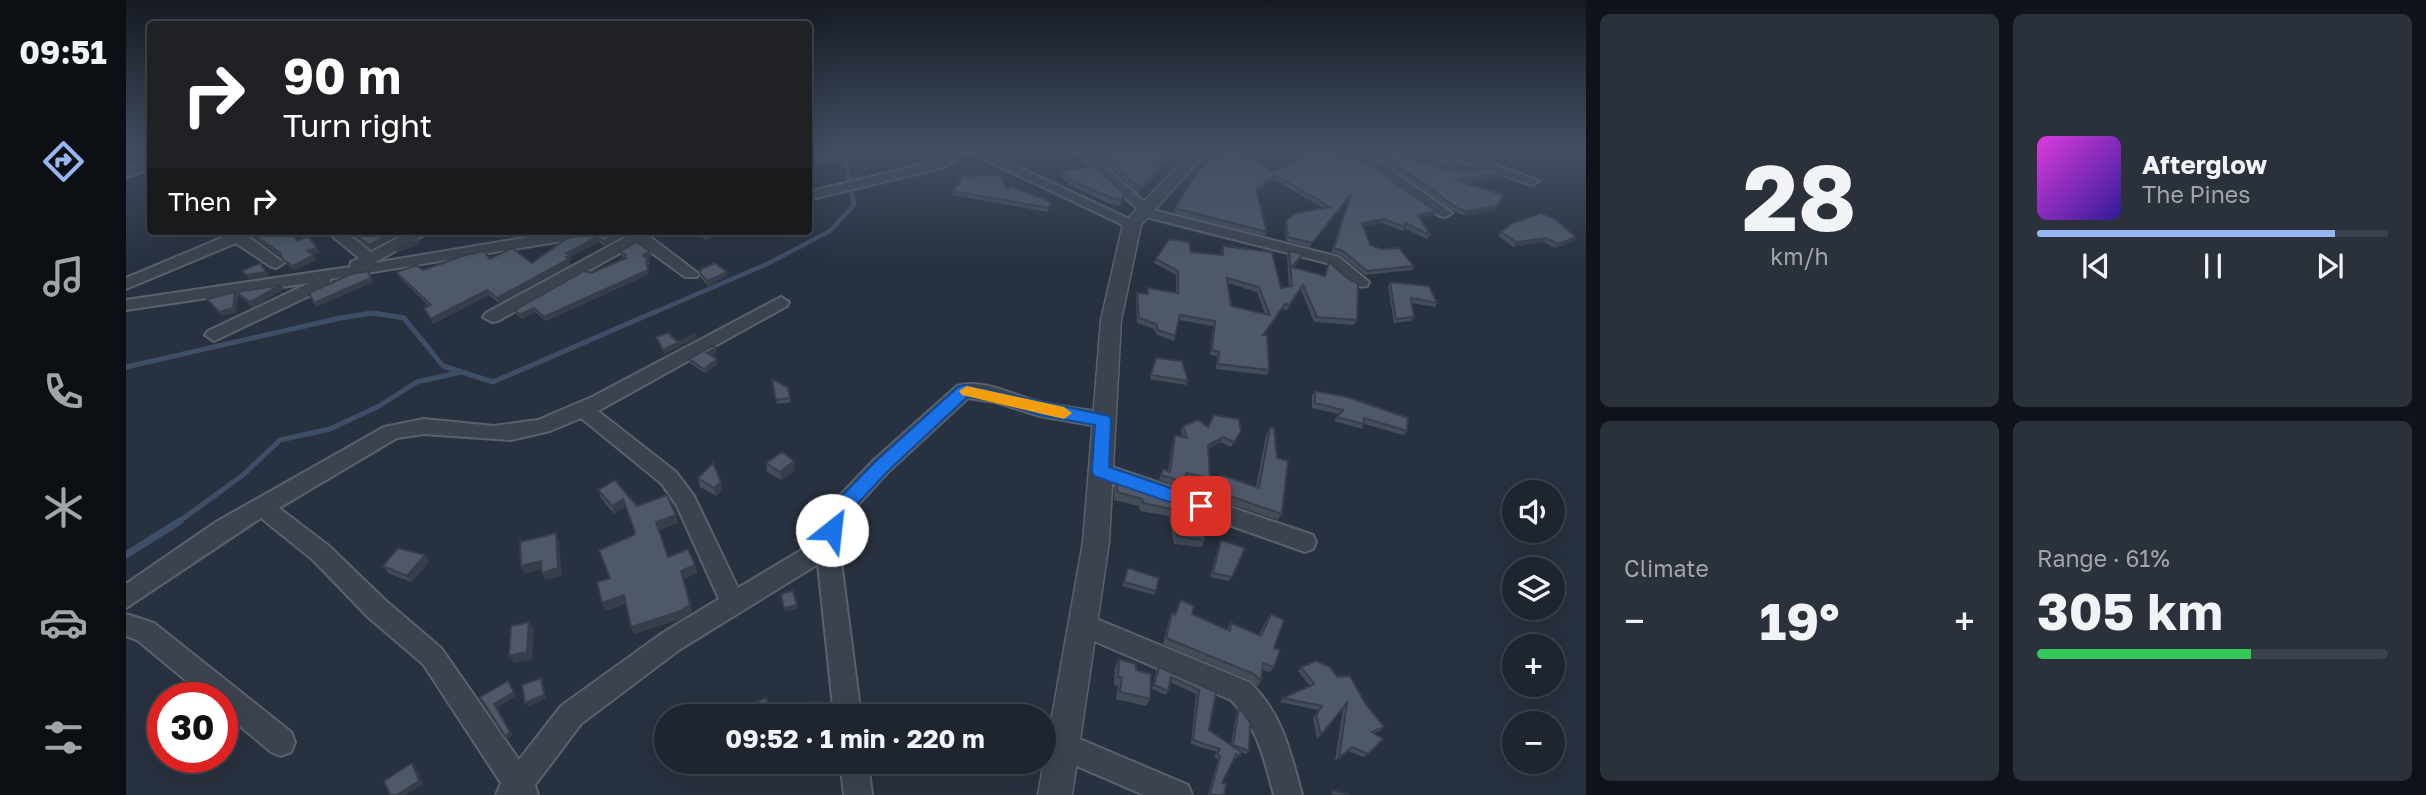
<!DOCTYPE html>
<html lang="en">
<head>
<meta charset="utf-8">
<style>
	body { margin:0; font-family:"Golos Text",sans-serif; background:#2b313b; color:#f1f3f6; height:100vh; display:flex; flex-direction:column; font-size:26px; white-space:nowrap }
	* { box-sizing:border-box; margin:0 }
	p { font-size:23px; color:#a1a5aa }
	.icon { flex:none; width:38px; height:38px; fill:none; stroke:currentColor; stroke-width:2; stroke-linecap:round; stroke-linejoin:round }
	.map { position:relative; flex:1; overflow:hidden }
	.drawer { display:flex; flex-direction:column; gap:14px; padding:14px; background:#10141a; width:840px }
	.drawer>* { flex:none }
	.guide { position:absolute; left:21px; top:21px; width:665px; height:214px; border-radius:7px; box-shadow:0 7px 28px #0002,0 0 0 2px #3c424b; background:#202124; color:#fff; overflow:hidden }
	.controls { position:absolute; left:1376px; top:480px; display:grid; gap:14px }
	.controls a { display:grid; place-items:center; width:63px; height:63px; border-radius:50%; background:#1e252f; box-shadow:0 7px 28px #0002,0 0 0 2px #3c424b; font-size:35px }
	.speed { position:absolute; left:21px; top:682px; display:flex; gap:14px; font-size:35px; font-weight:700; text-align:center }
	.speed>* { display:grid; place-content:center; width:91px; height:91px; border-radius:50%; background:#1e252f; box-shadow:0 7px 28px #0002,0 0 0 2px #3c424b; line-height:1 }
	.speed .limit { border:10px solid #d22; background:#fff; color:#111 }
	.pin { position:absolute; display:grid; place-items:center; width:60px; height:60px; color:#fff; margin:-30px; border-radius:14px; box-shadow:0 4px 10px #0006 }
	.me { position:absolute; width:77px; margin:-38px; rotate:29deg; stroke-linejoin:round; filter:drop-shadow(0 0 5px #0008) }
	.turn { display:flex; align-items:center; gap:24px; height:147px; padding:0 21px; font-size:32px }
	.turn .icon { width:91px; height:91px; stroke-width:2.5 }
	.turn b { display:block; font-size:49px; line-height:60px }
	.then { display:flex; align-items:center; height:66px; padding:0 21px; background:#0003; gap:14px; font-size:26px }
	.big { font-size:52px; font-weight:700; line-height:1.1 }
	.drawer .tile { flex:1; display:flex; flex-direction:column; justify-content:center; gap:10px; min-width:0; padding:0 24px; border-radius:10px; background:#2b313b }
	.drawer .dial { align-items:center; gap:0 }
	.dial b { font-size:91px; line-height:1 }
	.song { display:flex; align-items:center; gap:21px }
	.cover { width:84px; height:84px; border-radius:10px; background:linear-gradient(135deg,hsl(300 70% 55%),hsl(250 70% 35%)) }
	.played { height:7px; border-radius:4px; background:linear-gradient(90deg,#96b6f1 85%,#3c424b 85%) }
	.keys { display:flex; justify-content:space-around; direction:ltr }
	.heat { display:flex; justify-content:space-between; align-items:center; font-size:38px; direction:ltr }
	.charge { height:10px; border-radius:5px; background:linear-gradient(90deg,#34c759 61%,#3c424b 0) }
	.drawer .tiles { flex:1; display:grid; gap:14px; grid-template-columns:repeat(2,1fr) }
	.trip { position:absolute; left:528px; top:704px; width:402px; height:70px; border-radius:35px; background:#1e252f; box-shadow:0 7px 28px #0002,0 0 0 2px #3c424b; font-weight:700; line-height:70px; text-align:center }
	main { display:flex; flex:1; min-height:0 }
	.dock { display:flex; flex-direction:column; width:126px; justify-content:space-around; align-items:center; background:#0c0f13; color:#a1a5aa }
	.dock .icon { width:49px; height:49px }
	.dock .current { color:#96b6f1 }
	.dock b { font-size:32px; color:#f1f3f6 }
	.map>svg:first-child { display:block }
	.lines { fill:none; stroke-linecap:round; stroke-linejoin:round }
	.stream-far2 { stroke:#3f4e67; stroke-width:4.5 }
	.stream-far1 { stroke:#3f4e67; stroke-width:5 }
	.stream { stroke:#3f4e67; stroke-width:7 }
	.minor-casing { stroke:#59616d; stroke-width:4 }
	.tertiary-casing { stroke:#59616d; stroke-width:3 }
	.minor { fill:#3c434f; fill-rule:evenodd }
	.tertiary { fill:#3c434f; fill-rule:evenodd }
	.wall { fill:#434c59; fill-rule:evenodd }
	.shaded-wall { fill:#373e49 }
	.building { fill:#4e5868; stroke:#373e49; stroke-width:2; fill-rule:evenodd }
	.route { fill:#1a73e8; stroke:#114b97; stroke-width:2 }
	.slow { fill:#f59e0b }
</style>
</head>
<body>
<main>
<nav class="dock">
<b>09:51</b>
<svg class="icon current" aria-label="directions" viewBox="0 0 24 24"><path d="M12 3l9 9-9 9-9-9zM9 14v-3h6M13 9l2 2-2 2"/></svg>
<svg class="icon" aria-label="music" viewBox="0 0 24 24"><path d="M9 18V5l10-2v13"/><circle cx="6" cy="18" r="3"/><circle cx="16" cy="16" r="3"/></svg>
<svg class="icon" aria-label="phone" viewBox="0 0 24 24"><path d="M5 4h4l2 5-3 2q2 4 5 5l2-3 5 2v4C11 20 4 13 5 4z"/></svg>
<svg class="icon" aria-label="climate" viewBox="0 0 24 24"><path d="M12 3v18M4 7l16 10M4 17L20 7"/></svg>
<svg class="icon" aria-label="car" viewBox="0 0 24 24"><path d="M5 17H2v-5l4-1 3-4h7l3 4 3 1v5h-3M9 17h6M6 11h13"/><circle cx="7" cy="17" r="2"/><circle cx="17" cy="17" r="2"/></svg>
<svg class="icon" aria-label="filters" viewBox="0 0 24 24"><path d="M4 7h16M4 17h16"/><circle cx="9" cy="7" r="2"/><circle cx="15" cy="17" r="2"/></svg>
</nav>
<div class="map">
<svg width="1460" height="795" viewBox="0 0 1460 795">
	<rect width="100%" height="100%" fill="#28313f"/>
	<g class="lines">
		<path class="stream-far2" d="M527,313L641,264L704,231L728,205L721,167L712,150"/>
		<path class="stream-far1" d="M0,367L214,318L247,313L278,318L317,366L367,382L531,311
			M51,523L117,475L154,440L204,429L253,406L291,382L335,372"/>
		<path class="stream" d="M0,555L54,521"/>
		<g class="minor-casing">
			<path id="minor" d="M824,150H838L829,161L815,168L682,200V192L805,162Z
				M839,150H856L1014,224L1011,227H1001Z
				M947,150H961L1027,210L1213,257L1243,282L1241,286C1222,290 1214,273 1201,263L1012,215V209Z
				M1043,150H1058L1071,162L1069,165H1059Z
				M1200,150H1219L1256,163L1326,213L1319,217L1314,216L1246,169Z
				M1267,150H1286L1322,164L1347,165L1312,150H1331L1413,181L1406,185L1356,168L1355,172L1350,173L1315,171Z
				M24,160V169L0,177V168Z
				M98,231H132L123,237L158,263L150,268L144,266L110,243L0,289V278L100,236Z
				M200,231H218L245,252L285,231H305L248,263L439,231H475L467,236L204,279V286L88,341L79,335L82,331L183,283L0,310V300L224,267L225,262L233,258Z
				M497,231L519,233L573,274L571,277H559L512,243L372,321L366,322L357,317L360,313L502,236Z
				M655,297L663,302L661,306L472,411L550,472L568,496L612,588L692,540L702,508L748,460L831,386C859,378 890,397 917,403C937,407 957,409 977,413L984,415L987,420L984,425L977,427L914,416L869,402L842,398L762,472L720,518L713,546L735,716H708L692,564L553,650L455,724L409,785L412,795H370L375,783L297,664L242,617L187,560L135,518L0,608V584L90,522L258,427L298,419L368,426L412,420L466,397ZM455,418L536,484L551,506L593,599L535,634L435,706L393,760L315,648L260,601L203,546L153,508L271,438L298,434L385,440L424,431Z
				M974,463L1187,535L1190,542L1187,549L1179,552L967,477L963,471L967,465Z
				M956,613L1123,682C1156,712 1165,754 1176,795H1148C1138,759 1132,727 1105,700L947,632L944,624L947,616Z
				M0,614L28,623L165,732L169,742L165,752L155,756L145,752L96,711V698H81L11,640L0,636Z
				M935,731L1062,785L1066,795H1018L925,755L921,745L925,735Z
				M714,761H742L746,795H718Z"/>
		</g>
		<g class="tertiary-casing">
			<path id="tertiary" d="M1066,150H1083L1015,225L995,320L983,542L946,795H912L957,542L975,320L997,224Z"/>
		</g>
		<use href="#minor" class="minor"/>
		<use href="#tertiary" class="tertiary"/>
	</g>
	<path class="wall" d="M784,150H808L795,156Z
		M964,150H1046L1047,152L1046,156L1032,169L1031,174L1012,193L986,168Z
		M1162,150H1205L1308,215L1294,218L1304,235L1301,239L1278,228L1277,231L1256,223L1238,226L1244,245L1288,266L1286,270L1239,275L1215,255L1205,252L1223,198L1184,247L1160,241L1159,225L1160,220L1197,208L1147,179L1130,191L1141,232L1139,236L1048,213L1049,208L1119,152L1146,171L1172,160L1166,156Z
		M1228,150H1272L1287,159L1314,168L1341,171L1378,173L1376,177L1338,183L1369,211L1337,215L1329,212L1257,161Z
		M1294,150H1319L1334,157L1332,161H1322Z
		M1339,150H1365L1370,157L1368,161Z
		M936,171L997,199L993,206L982,203L945,186L935,176Z
		M881,190L925,202L922,212L827,195V191Z
		M222,231H279L245,249Z
		M497,231L498,235L479,246L473,242L445,256L446,259L443,261L444,264L373,303L363,295L307,324L298,308L303,306L273,277L270,272L297,270L364,259L406,263L466,234Z
		M520,231H533L528,233V236Z
		M566,231H599L580,240Z
		M1375,232L1447,241L1429,248L1418,242L1387,247L1372,236Z
		M125,233L172,241L194,252L187,255L190,260L169,270L160,264L156,257L128,237Z
		M1097,246L1155,288L1163,286L1161,256L1163,251L1177,254L1168,268L1198,276L1203,262L1231,320L1228,325L1188,322L1175,290L1161,310L1156,309L1138,335L1143,370L1141,375L1090,369L1091,356L1084,355L1087,326L1053,320L1048,341L1031,335L1028,329L1011,323L1010,298L1011,293L1020,294L1022,288L1050,293V275L1028,263L1030,259L1065,252L1095,255ZM1102,283L1131,292L1139,314L1105,306Z
		M494,251L524,252L525,256L521,258L524,264L521,265L523,274L420,321L409,312L396,319L390,314L389,310L465,273L498,259Z
		M574,273L601,276L582,286L574,277Z
		M1264,282L1311,303L1309,307L1286,303L1288,317L1285,321L1268,323L1262,286Z
		M155,285L158,289L127,307L113,296L110,292Z
		M590,348V353L585,356L592,364L579,373L564,363L563,359Z
		M1030,358L1062,381L1060,385L1024,379Z
		M646,379L662,388L665,402L651,404Z
		M1189,391L1281,431L1277,435L1238,424L1236,429L1208,421L1213,414L1186,408V395Z
		M1057,426L1082,427L1115,431L1105,447L1094,442L1082,449L1084,478L1082,484L1059,479L1055,488L1033,480L1037,469L1042,471L1047,440L1049,435L1057,437L1055,431Z
		M1144,428L1156,514L1152,520L1086,498L1095,475L1130,487L1140,435Z
		M668,461L669,470L655,480L641,472L640,463Z
		M572,478L595,482L596,490L590,496L574,487Z
		M991,482L1072,508L1079,540L1075,547L1048,544L1043,516L1014,511L1013,506L988,500V489Z
		M472,490L552,523L533,530L542,557L569,565L571,573L558,579L566,612L555,619L508,634L505,627L500,603L480,611L476,603L484,578L508,535L509,532L500,507L488,514L475,498Z
		M1095,540L1106,577L1103,581L1084,577L1093,544Z
		M303,562L286,582L262,573L257,566Z
		M1002,568L1030,591L1028,595L996,586Z
		M1055,600L1066,614L1101,629L1105,623L1133,635L1141,619L1145,614L1148,648V667L1144,672L1136,670L1135,681L1131,687L1124,680L1037,644L1043,619L1046,613L1048,614Z
		M993,659L1010,670L1024,699L1020,706L990,699L992,686L988,685L989,667Z
		M1033,667L1090,692L1083,730L1105,745L1111,710L1113,707L1127,727L1124,730L1123,751L1120,754L1115,752L1110,759L1108,758L1096,783L1098,795H1082L1092,759L1088,757L1091,752L1065,744L1070,694L1044,682L1042,691L1040,695L1026,689L1030,671Z
		M1175,667L1211,677L1239,703L1258,727L1254,731L1248,733L1257,739L1238,757L1222,751L1209,761L1217,708L1191,739L1187,718L1192,710L1154,702L1157,698L1184,686L1172,671Z
		M876,761H891V771L889,774L876,771Z"/>
	<path class="shaded-wall" d="M799,150H808L795,156V152Z
		M1047,152L1046,156L1027,172L1029,168Z
		M716,158V161L682,168V164Z
		M1032,169L1031,174L1012,193L1013,188Z
		M1378,173L1376,177L1328,184L1330,180Z
		M1149,175L1147,179L1128,193L1130,189Z
		M1225,194L1223,198L1184,247L1186,243Z
		M1371,206L1369,211L1337,215L1339,211Z
		M1310,211L1308,215L1290,219L1292,215Z
		M1258,219L1256,223L1234,227L1236,223Z
		M270,231H279L245,249L243,245Z
		M391,231H407L408,233L392,235Z
		M497,231L498,235L479,246L478,241Z
		M590,231H599L580,240V236Z
		M471,237L473,242L445,256L446,259L443,261L444,264L373,303L371,298L441,253Z
		M1450,237L1447,241L1429,248L1432,244Z
		M1420,238L1418,242L1387,247L1390,242Z
		M292,240L294,244L271,253L269,249Z
		M191,248L194,252L184,256L181,251Z
		M524,252L525,256L518,259L517,255Z
		M188,255L190,260L169,270L167,266Z
		M522,270L523,274L420,321L418,317Z
		M242,271L247,282L190,307L188,303Z
		M140,272L143,276L123,279L120,275Z
		M601,272V276L582,286L581,281Z
		M155,285L158,289L127,307L124,302Z
		M361,290L363,295L307,324L305,319Z
		M109,292L112,296L110,313L96,316L93,312Z
		M408,308L409,312L396,319L394,315Z
		M570,334L571,338L538,354L537,350Z
		M590,348V353L582,357L581,353Z
		M591,359L592,364L579,373L578,369Z
		M1097,437L1094,442L1080,451L1082,445Z
		M668,461L669,470L655,480L654,472Z
		M595,482L596,490L590,496L588,488Z
		M497,499L500,507L488,514L486,506Z
		M550,515L552,523L532,530L530,522Z
		M430,533L433,541L436,576L419,580L416,573Z
		M299,555L303,562L286,582L281,576Z
		M415,561L419,568L399,574L395,566Z
		M569,565L571,573L558,579L566,612L555,619L508,634L505,627L555,571Z
		M498,595L501,603L480,611L476,603Z
		M671,605V609L659,612L658,608Z
		M403,622L408,630L406,660L388,663L383,656Z
		M415,678L417,682L420,699L402,706L399,703Z
		M382,681L390,696L371,708L387,735L382,739L379,736L368,704Z
		M286,763L290,767L297,784L279,795H271Z"/>
	<path class="building" d="M971,150H1046L1047,152L1029,168L1032,169L1013,188L988,164Z
		M1096,150H1120L1119,152L1146,171L1177,158L1167,152L1166,150H1205L1247,167L1310,211L1292,215L1304,235L1279,223V227L1258,219L1236,223L1244,245L1255,249L1273,248L1288,266L1241,271L1217,251L1208,248L1225,194L1186,243L1162,237L1160,220L1170,213L1204,207L1149,175L1130,189L1141,232L1049,208L1068,176Z
		M1241,150H1272L1287,159L1314,168L1341,171L1362,168L1378,173L1330,180L1378,195L1371,206L1339,211L1331,208L1259,157Z
		M1306,150H1319L1334,157H1325Z
		M1351,150H1365L1370,157Z
		M682,152L715,153L716,158L682,164Z
		M968,166L999,194L995,200L983,197L946,181L936,171Z
		M875,175L881,190L885,187L925,202L923,208L827,191L837,176Z
		M1415,213L1429,219L1450,237L1432,244L1420,238L1390,242L1375,232L1387,223Z
		M126,231H162L172,241L182,236L191,248L181,251L188,255L167,266L157,260L154,253L125,233Z
		M225,231H270L243,245Z
		M470,231H496L478,241L471,237L441,253L445,254L440,257L443,259L371,298L361,290L305,319L298,308L305,305L270,272L291,265L297,270L336,256L358,251L364,259L386,248L406,263L441,238L466,234Z
		M571,231H590L580,236Z
		M289,238L292,240L269,249Z
		M1043,239L1063,242L1065,252L1097,255V246L1146,252L1155,288L1166,286L1163,251L1177,254L1166,267L1199,276L1203,262L1220,277L1232,284L1231,320L1191,317L1177,285L1163,305L1159,304L1137,335H1141L1143,370L1092,364L1093,352L1086,350L1089,321L1054,315L1049,336L1032,330L1030,324L1013,318L1011,293L1022,294V288L1052,293V271L1030,259ZM1101,278L1133,287L1144,315L1105,306Z
		M511,242L524,252L517,255L523,260L520,261L522,270L418,317L408,308L394,315L389,310L458,271L465,273L500,258L497,257L500,255L494,251Z
		M134,263L140,272L120,275L116,271Z
		M589,263L601,272L581,281L574,273L575,269Z
		M242,271L245,278L188,303L183,293L225,274Z
		M1264,282L1303,286L1311,303L1285,298L1288,317L1270,319Z
		M155,285L124,302L110,292Z
		M109,292L107,308L93,312L81,299Z
		M542,333L552,342L570,334L537,350L530,337Z
		M586,346L590,348L581,353L591,359L578,369L563,359Z
		M1030,358L1056,361L1062,381L1025,375Z
		M646,379L662,388L664,398L650,400Z
		M1189,391L1221,397L1282,418L1281,431L1238,418V424L1211,417L1217,410L1189,403Z
		M1088,415L1113,419L1115,431L1108,442L1097,437L1082,445L1084,478L1060,473L1058,482L1035,475L1037,469L1044,472L1049,435L1061,438L1057,426L1072,420L1082,427Z
		M1144,428H1148L1151,458L1162,461L1156,514L1089,491L1095,475L1133,488Z
		M656,452L668,461L654,472L640,463Z
		M587,463L595,482L588,488L572,478Z
		M489,480L511,506L541,495L550,515L530,522L542,557L562,549L569,565L555,571L564,605L552,612L505,627L498,595L476,603L471,582L484,578L473,550L508,535L509,532L497,499L486,506L472,490Z
		M991,482L1072,508L1079,540L1051,536L1046,509L1017,503L1016,499L991,492Z
		M430,533L432,568L416,573L415,561L395,566L394,542Z
		M1095,540L1119,548L1106,577L1087,573Z
		M272,548L299,555L281,576L257,566Z
		M1002,568L1033,578L1030,591L998,582Z
		M667,591L671,605L658,608L655,594Z
		M1055,600L1068,606L1066,614L1104,631L1105,623L1135,636L1145,614L1158,620L1148,648L1154,650L1148,667L1137,663L1135,681L1128,674L1040,638L1046,613L1049,615Z
		M403,622L401,652L383,656L385,626Z
		M993,659L1010,664V670L1025,674L1024,699L994,692L996,678L992,677Z
		M1190,661L1204,667L1211,677L1224,676L1239,703L1258,727L1246,732L1257,739L1242,754L1226,747L1213,758L1221,703L1195,735L1190,715L1196,706L1157,698L1188,684L1175,667Z
		M1033,667L1090,692L1083,730L1115,752L1114,756L1110,754L1096,783L1100,784L1098,795H1084L1094,756L1091,754L1094,749L1067,740L1073,690L1045,677L1042,691L1028,685Z
		M415,678L418,695L399,703L396,685Z
		M382,681L388,692L368,704L384,732L379,736L354,697Z
		M640,698L646,716H624L621,705Z
		M696,702V716H680V703Z
		M1113,707L1127,727L1124,726L1123,751L1107,745Z
		M877,761H891V771L877,768Z
		M286,763L293,781L271,795H264L258,781Z
		M1206,791L1222,794V795H1207Z"/>
	<linearGradient id="sky" x2="0" y2="1"><stop stop-color="#161b23"/><stop offset="0.57" stop-color="#424e63"/><stop offset="1" stop-color="#424e63" stop-opacity="0"/></linearGradient>
	<rect width="1460" height="262" fill="url(#sky)"/>
	<path class="route" d="M838,385L983,416L985,420L983,467L1082,501L1084,506L1082,511L1075,513L968,476L966,471L969,425L914,415L869,401L841,397L762,471L718,518L713,536L706,538L700,536L697,530L703,509L749,462L832,387Z"/>
	<path class="slow" d="M841,386L938,407L946,413L938,419L836,395L833,391Z"/>
</svg>
<div class="controls">
<a><svg class="icon" aria-label="sound" viewBox="0 0 24 24"><path d="M4 9h4l5-4v14l-5-4H4zM17 9q2 3 0 6"/></svg></a>
<a><svg class="icon" aria-label="layers" viewBox="0 0 24 24"><path d="M12 4l9 5-9 5-9-5zM3 14l9 5 9-5"/></svg></a>
<a>+</a>
<a>−</a>
</div>
<div class="speed"><div class="limit">30</div></div>
<div class="pin" style="left:1075px;top:506px;background:#d93025"><svg class="icon" aria-label="arrive" viewBox="0 0 24 24"><path d="M6 21V4h12l-3 4 3 4H6"/></svg></div>
<svg class="me" style="left:706px;top:530px" viewBox="-20 -20 40 40"><circle r="19" fill="#fff"/><path d="M0-13L10 11 0 6-10 11z" fill="#1a73e8"/></svg>
<div class="trip">09:52 · 1 min · 220 m</div>
<div class="guide">
<div class="turn"><svg class="icon" aria-label="right" viewBox="0 0 24 24"><path d="M7 20v-9h11M14 6l5 5-5 5"/></svg><div><b>90 m</b>Turn right</div></div>
<div class="then">Then<svg class="icon" aria-label="right" viewBox="0 0 24 24"><path d="M7 20v-9h11M14 6l5 5-5 5"/></svg></div>
</div>
</div>
<section class="drawer">
<div class="tiles">
<div class="tile dial"><b>28</b><p>km/h</p></div>
<div class="tile">
<div class="song"><i class="cover"></i><div><b>Afterglow</b><p>The Pines</p></div></div>
<div class="played"></div>
<div class="keys"><svg class="icon" aria-label="previous" viewBox="0 0 24 24"><path d="M18 5L8 12l10 7zM5 5v14"/></svg><svg class="icon" aria-label="pause" viewBox="0 0 24 24"><path d="M8 5v14M16 5v14"/></svg><svg class="icon" aria-label="next" viewBox="0 0 24 24"><path d="M6 5l10 7-10 7zM19 5v14"/></svg></div>
</div>
<div class="tile"><p>Climate</p>
<div class="heat"><a>−</a><b class="big">19°</b><a>+</a></div>
</div>
<div class="tile"><p>Range · 61%</p><b class="big">305 km</b><div class="charge"></div></div>
</div>
</section>
</main>
</body>
</html>
